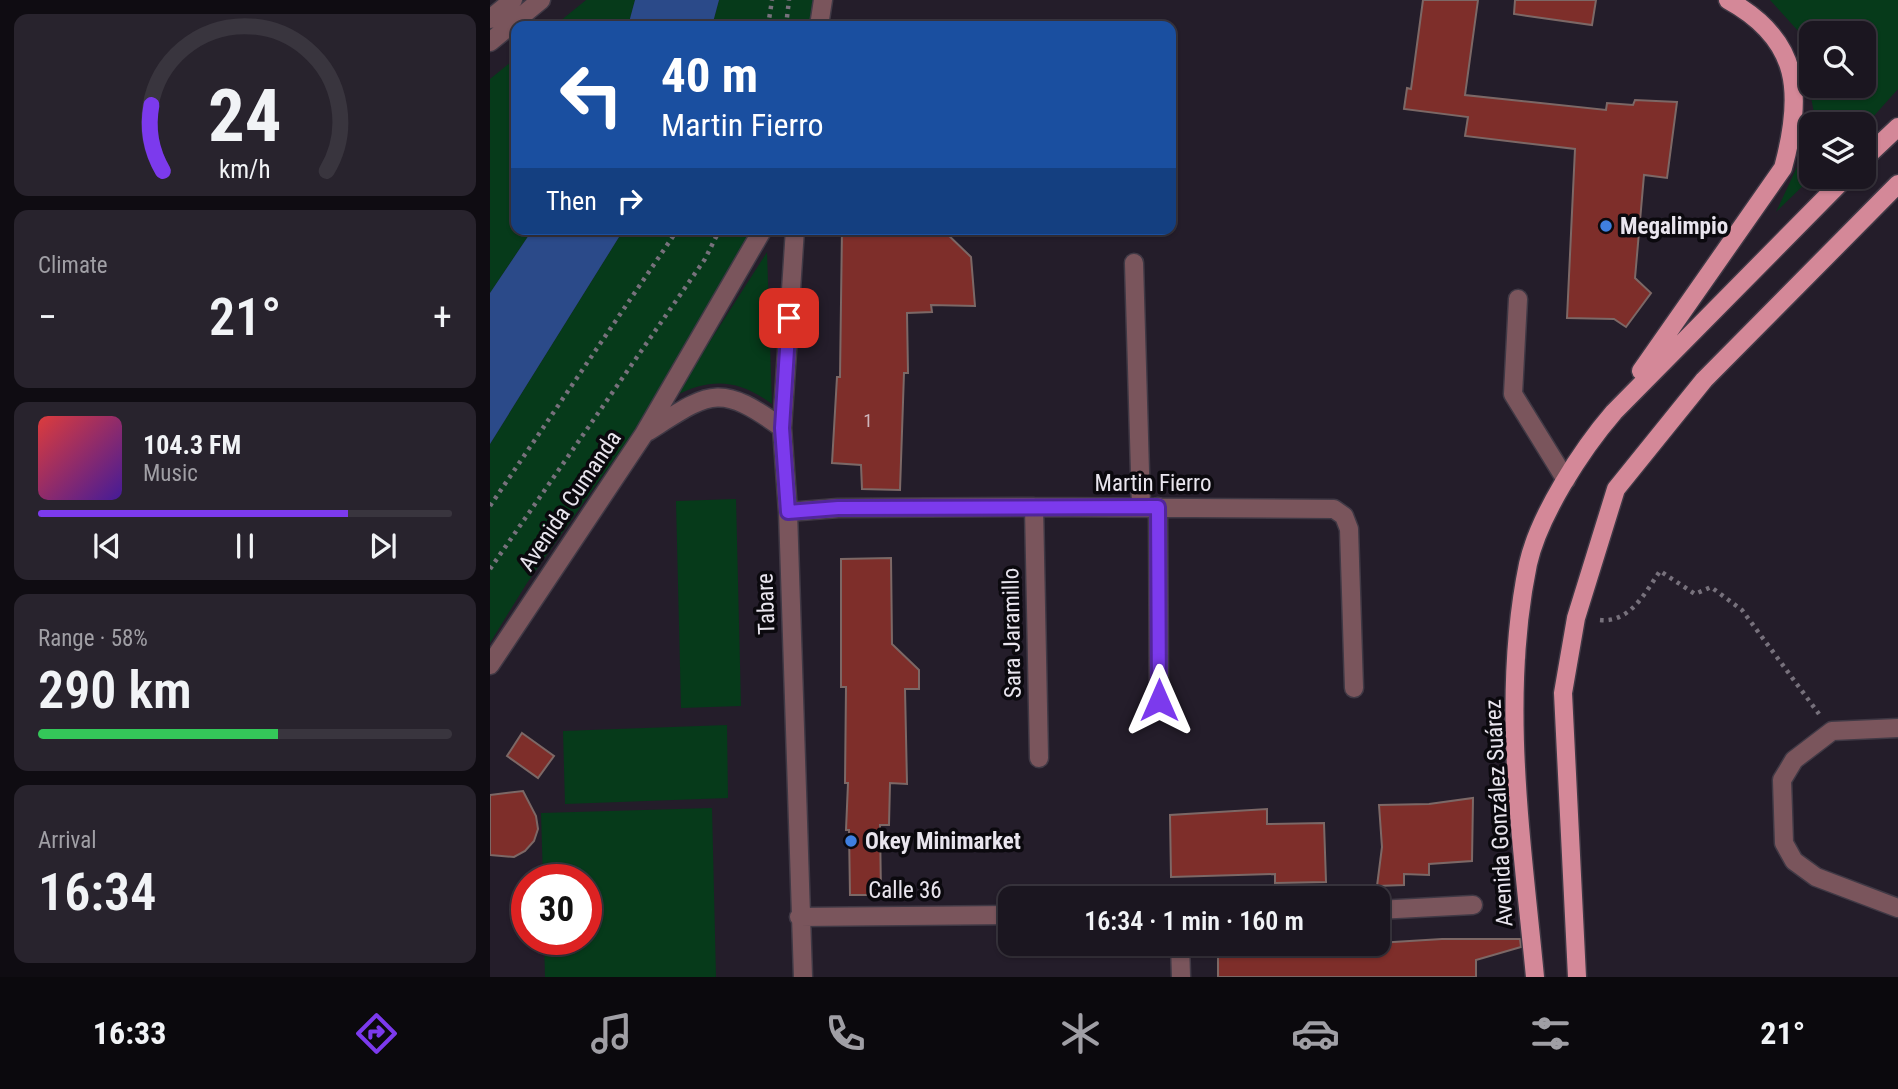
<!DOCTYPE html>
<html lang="en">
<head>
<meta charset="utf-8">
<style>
	body { margin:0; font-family:"Roboto Condensed",sans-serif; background:#28232d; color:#f1f3f6; height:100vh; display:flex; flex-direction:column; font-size:26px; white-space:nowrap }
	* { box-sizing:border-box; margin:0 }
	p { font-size:23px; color:#a09fa5 }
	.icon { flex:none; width:38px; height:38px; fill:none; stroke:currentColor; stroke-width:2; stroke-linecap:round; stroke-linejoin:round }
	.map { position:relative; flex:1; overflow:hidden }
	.panel { display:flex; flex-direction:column; gap:14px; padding:14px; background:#0f0c12; width:490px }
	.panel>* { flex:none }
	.banner { position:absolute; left:21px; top:21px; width:665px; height:214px; border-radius:14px; box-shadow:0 2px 5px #0004,0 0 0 2px #39353e; background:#1a4fa0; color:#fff; overflow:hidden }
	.buttons { position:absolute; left:1309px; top:21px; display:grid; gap:14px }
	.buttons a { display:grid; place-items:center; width:77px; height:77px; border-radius:14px; background:#1b1620; box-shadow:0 2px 5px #0004,0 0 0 2px #39353e; font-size:35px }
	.speed { position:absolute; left:21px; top:864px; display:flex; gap:14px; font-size:35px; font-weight:700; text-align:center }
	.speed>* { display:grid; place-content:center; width:91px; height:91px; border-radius:50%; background:#1b1620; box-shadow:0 2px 5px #0004,0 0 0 2px #39353e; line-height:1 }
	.speed .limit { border:10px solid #d22; background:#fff; color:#111 }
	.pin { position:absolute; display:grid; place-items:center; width:60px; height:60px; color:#fff; margin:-30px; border-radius:14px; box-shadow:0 4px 10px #0006 }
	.me { position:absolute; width:77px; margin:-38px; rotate:0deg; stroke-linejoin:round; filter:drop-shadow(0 0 5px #0008) }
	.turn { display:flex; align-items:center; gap:24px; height:147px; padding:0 35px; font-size:32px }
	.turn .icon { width:91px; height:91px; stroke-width:2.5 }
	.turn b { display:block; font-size:49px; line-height:60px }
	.then { display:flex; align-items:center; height:66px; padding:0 35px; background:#0003; gap:14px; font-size:26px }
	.big { font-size:52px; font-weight:600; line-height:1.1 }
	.panel .card { flex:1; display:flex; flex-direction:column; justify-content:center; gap:10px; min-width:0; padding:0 24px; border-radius:14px; background:#28232d }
	.panel .dial { align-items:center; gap:0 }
	.dial svg { height:182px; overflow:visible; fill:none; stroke:#39353e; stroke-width:7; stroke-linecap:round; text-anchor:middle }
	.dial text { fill:#f1f3f6; stroke:none }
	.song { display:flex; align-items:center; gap:21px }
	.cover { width:84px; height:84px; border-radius:10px; background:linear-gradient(135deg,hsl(0 70% 55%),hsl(260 70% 35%)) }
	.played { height:7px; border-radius:4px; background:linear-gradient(90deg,#7c3aed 75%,#39353e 75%) }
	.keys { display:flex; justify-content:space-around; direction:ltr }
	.heat { display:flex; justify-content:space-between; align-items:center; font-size:38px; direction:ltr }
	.charge { height:10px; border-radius:5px; background:linear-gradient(90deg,#34c759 58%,#39353e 0) }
	.trip { position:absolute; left:508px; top:886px; width:392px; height:70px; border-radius:14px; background:#1b1620; box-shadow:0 2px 5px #0004,0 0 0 2px #39353e; font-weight:600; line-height:70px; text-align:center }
	.tab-bar { display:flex; height:112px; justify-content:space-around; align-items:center; background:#0b090d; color:#a09fa5 }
	.tab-bar .icon { width:49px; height:49px }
	.tab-bar .on { color:#7c3aed }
	.tab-bar b { font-size:32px; color:#f1f3f6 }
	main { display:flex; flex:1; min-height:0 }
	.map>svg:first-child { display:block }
	.green { fill:#063a1a; fill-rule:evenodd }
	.water { fill:#2b4a89 }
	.building { fill:#7e2e2a; stroke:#7c6866; stroke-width:2 }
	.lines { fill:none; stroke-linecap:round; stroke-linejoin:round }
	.minor-casing { stroke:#403945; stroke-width:21 }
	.major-casing { stroke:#403945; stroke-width:21 }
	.path { stroke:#77717c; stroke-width:4.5; stroke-dasharray:3.5 5; stroke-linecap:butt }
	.minor { stroke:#7a555c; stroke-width:18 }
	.major { stroke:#d48898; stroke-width:18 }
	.route-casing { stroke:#51269a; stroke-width:18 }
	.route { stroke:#7c3aed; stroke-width:12 }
	.shop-dot { fill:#3f7fe0; stroke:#0b090e; stroke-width:2.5 }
	.labels { text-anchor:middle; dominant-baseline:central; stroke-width:7; stroke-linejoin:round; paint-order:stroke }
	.number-label { font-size:19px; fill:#ceb7bd }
	.poi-label { font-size:23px; font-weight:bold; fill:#e9e5ee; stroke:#0b090e; text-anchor:start }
	.street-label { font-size:23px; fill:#e9e5ee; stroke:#0b090e }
</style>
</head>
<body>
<main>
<section class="panel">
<div class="card dial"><svg viewBox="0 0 100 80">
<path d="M14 69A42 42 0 1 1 86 69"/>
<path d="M14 69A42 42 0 0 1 9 40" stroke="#7c3aed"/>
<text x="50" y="56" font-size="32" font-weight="700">24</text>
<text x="50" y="72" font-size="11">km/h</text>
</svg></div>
<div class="card"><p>Climate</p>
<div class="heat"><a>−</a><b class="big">21°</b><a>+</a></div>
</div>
<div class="card">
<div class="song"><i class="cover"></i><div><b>104.3 FM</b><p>Music</p></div></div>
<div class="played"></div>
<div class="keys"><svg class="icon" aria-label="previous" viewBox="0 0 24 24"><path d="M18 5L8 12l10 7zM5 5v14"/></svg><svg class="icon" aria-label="pause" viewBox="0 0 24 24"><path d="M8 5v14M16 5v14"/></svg><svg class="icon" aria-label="next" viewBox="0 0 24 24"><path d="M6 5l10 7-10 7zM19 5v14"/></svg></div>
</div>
<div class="card"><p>Range · 58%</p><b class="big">290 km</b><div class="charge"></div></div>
<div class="card"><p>Arrival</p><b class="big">16:34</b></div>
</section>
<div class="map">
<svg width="1408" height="977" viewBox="0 0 1408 977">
	<rect width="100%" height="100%" fill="#241d2a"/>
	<path class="green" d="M96,0H145L138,26H64Z
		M229,0H333L329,26H222Z
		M1280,0H1408V89L1374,127V124H1326L1309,32ZM1321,33H1374V86H1321Z
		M26,58V229H43L0,293V79Z
		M1321,137L1322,177L1286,212Z
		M134,229H273L159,410L37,583L0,643V444Z
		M277,252L282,404C249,380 222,377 185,396Z
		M246,499L251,706L191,708L186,501Z
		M237,725L238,798L75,804L73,731Z
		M222,808L226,977H55L54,940H96V880H53L51,813Z"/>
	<path class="water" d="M145,0H229L222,26H138Z
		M43,229H134L0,444V293Z"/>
	<path class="building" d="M933,0H988L975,95L1116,110L1117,103L1143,105L1145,100L1187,102L1177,178L1154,175L1145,278L1161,293L1136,327L1124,319L1077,318L1085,149L975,136L978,117L914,109L917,88L921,89Z
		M1025,0H1106L1102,25L1024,14Z
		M352,229H452L481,257L485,306L441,305L442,312L417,313L418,373H414L410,490L372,489L371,465L342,463L347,377H350Z
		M401,558L402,644L429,670V689H415L417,784L400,783L399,825H390L391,895H360L359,830H356L358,783H355L356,687H351V559Z
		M32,733L64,756L48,778L17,756Z
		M33,791L46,816L48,829L44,841L35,851L24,857L0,855V795Z
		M983,798L982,861L939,864V875L914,874V885L887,886L892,847L889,805L939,804Z
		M777,809V824L834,823L836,882L785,883V874L681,877L680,815Z
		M952,939H1030L1031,947L986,960V977H728V946H742V943H887Z"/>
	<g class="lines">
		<g class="minor-casing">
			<path id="minor" d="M0,19L23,0
				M329,26L333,0
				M0,42L51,0
				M305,229L292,428L298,512L313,977
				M644,263L651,507
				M1028,299L1023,394L1076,480
				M157,432C219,393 228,381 292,428
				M544,507L549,758
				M668,507L669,700
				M298,512L348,508L544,507L844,509L854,516L859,529L864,688
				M0,665L154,434L273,229
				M1408,728L1342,731L1304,760L1292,780L1294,843L1304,861L1326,877L1408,908
				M887,910L983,905
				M309,917L520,915
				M690,943L691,977"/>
		</g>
		<g class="major-casing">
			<path id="major" d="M1374,159L1408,127
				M1151,371L1293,168C1313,94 1311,40 1238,0
				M1045,977C1032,841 1010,699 1038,564C1049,515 1092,449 1124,412L1356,177
				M1087,977L1073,693L1086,618L1126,489L1214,380L1408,184"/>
		</g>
		<path class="path" d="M278,26L282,0
			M296,26L299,0
			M0,506L188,229
			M0,569L215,259L230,229
			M1110,620C1140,623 1155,593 1170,571L1205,594L1221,587L1252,610L1329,714"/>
		<use href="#minor" class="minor"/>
		<use href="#major" class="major"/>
	</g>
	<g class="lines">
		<g class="route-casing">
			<path id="route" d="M299,318L292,428L298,512L348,508L668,507L669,700"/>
		</g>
		<use href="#route" class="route"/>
	</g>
	<g class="shop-dot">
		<circle cx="1116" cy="226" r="7"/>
		<circle cx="361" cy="841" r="7"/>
	</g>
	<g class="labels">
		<g class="number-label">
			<text x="378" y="420">1</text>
		</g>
		<g class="poi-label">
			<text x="1130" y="226">Megalimpio</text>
			<text x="375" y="841">Okey Minimarket</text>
		</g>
		<g class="street-label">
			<text x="663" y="483">Martin Fierro</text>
			<text transform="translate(80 501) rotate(-56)">Avenida Cumanda</text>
			<text transform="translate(276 604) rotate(-92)">Tabare</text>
			<text transform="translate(522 633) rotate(-91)">Sara Jaramillo</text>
			<text transform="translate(1009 813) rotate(-93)">Avenida González Suárez</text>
			<text x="415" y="890">Calle 36</text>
		</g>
	</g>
</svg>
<div class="buttons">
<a><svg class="icon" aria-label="search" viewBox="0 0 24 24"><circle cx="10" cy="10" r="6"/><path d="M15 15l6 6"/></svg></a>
<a><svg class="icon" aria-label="layers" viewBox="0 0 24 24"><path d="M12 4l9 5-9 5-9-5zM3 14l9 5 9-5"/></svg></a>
</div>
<div class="speed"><div class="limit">30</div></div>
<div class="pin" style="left:299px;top:318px;background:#d93025"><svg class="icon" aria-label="arrive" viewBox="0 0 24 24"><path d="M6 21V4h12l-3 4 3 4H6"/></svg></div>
<svg class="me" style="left:669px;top:700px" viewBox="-20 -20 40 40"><path d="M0-17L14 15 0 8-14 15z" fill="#7c3aed" stroke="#fff" stroke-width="4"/></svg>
<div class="trip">16:34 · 1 min · 160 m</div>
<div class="banner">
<div class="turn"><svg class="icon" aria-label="left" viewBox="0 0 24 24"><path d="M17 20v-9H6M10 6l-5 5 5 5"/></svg><div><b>40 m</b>Martin Fierro</div></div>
<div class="then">Then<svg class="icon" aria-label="right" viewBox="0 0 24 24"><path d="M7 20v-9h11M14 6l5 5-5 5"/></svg></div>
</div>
</div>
</main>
<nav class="tab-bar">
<b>16:33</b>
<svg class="icon on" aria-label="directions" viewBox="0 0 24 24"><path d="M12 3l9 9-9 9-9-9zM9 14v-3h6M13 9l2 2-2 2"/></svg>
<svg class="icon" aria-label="music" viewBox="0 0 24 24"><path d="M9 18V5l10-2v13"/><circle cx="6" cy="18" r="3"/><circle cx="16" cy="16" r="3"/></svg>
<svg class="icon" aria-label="phone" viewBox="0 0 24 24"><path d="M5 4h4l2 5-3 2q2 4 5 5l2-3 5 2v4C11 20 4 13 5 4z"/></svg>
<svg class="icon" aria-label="climate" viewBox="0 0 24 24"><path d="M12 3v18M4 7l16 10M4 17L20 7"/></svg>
<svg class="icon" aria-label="car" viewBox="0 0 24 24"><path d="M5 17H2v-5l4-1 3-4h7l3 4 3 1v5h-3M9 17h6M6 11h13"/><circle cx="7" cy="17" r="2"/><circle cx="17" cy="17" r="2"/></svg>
<svg class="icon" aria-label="filters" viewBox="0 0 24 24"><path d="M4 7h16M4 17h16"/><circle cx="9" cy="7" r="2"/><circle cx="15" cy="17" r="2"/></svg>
<b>21°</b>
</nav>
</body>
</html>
